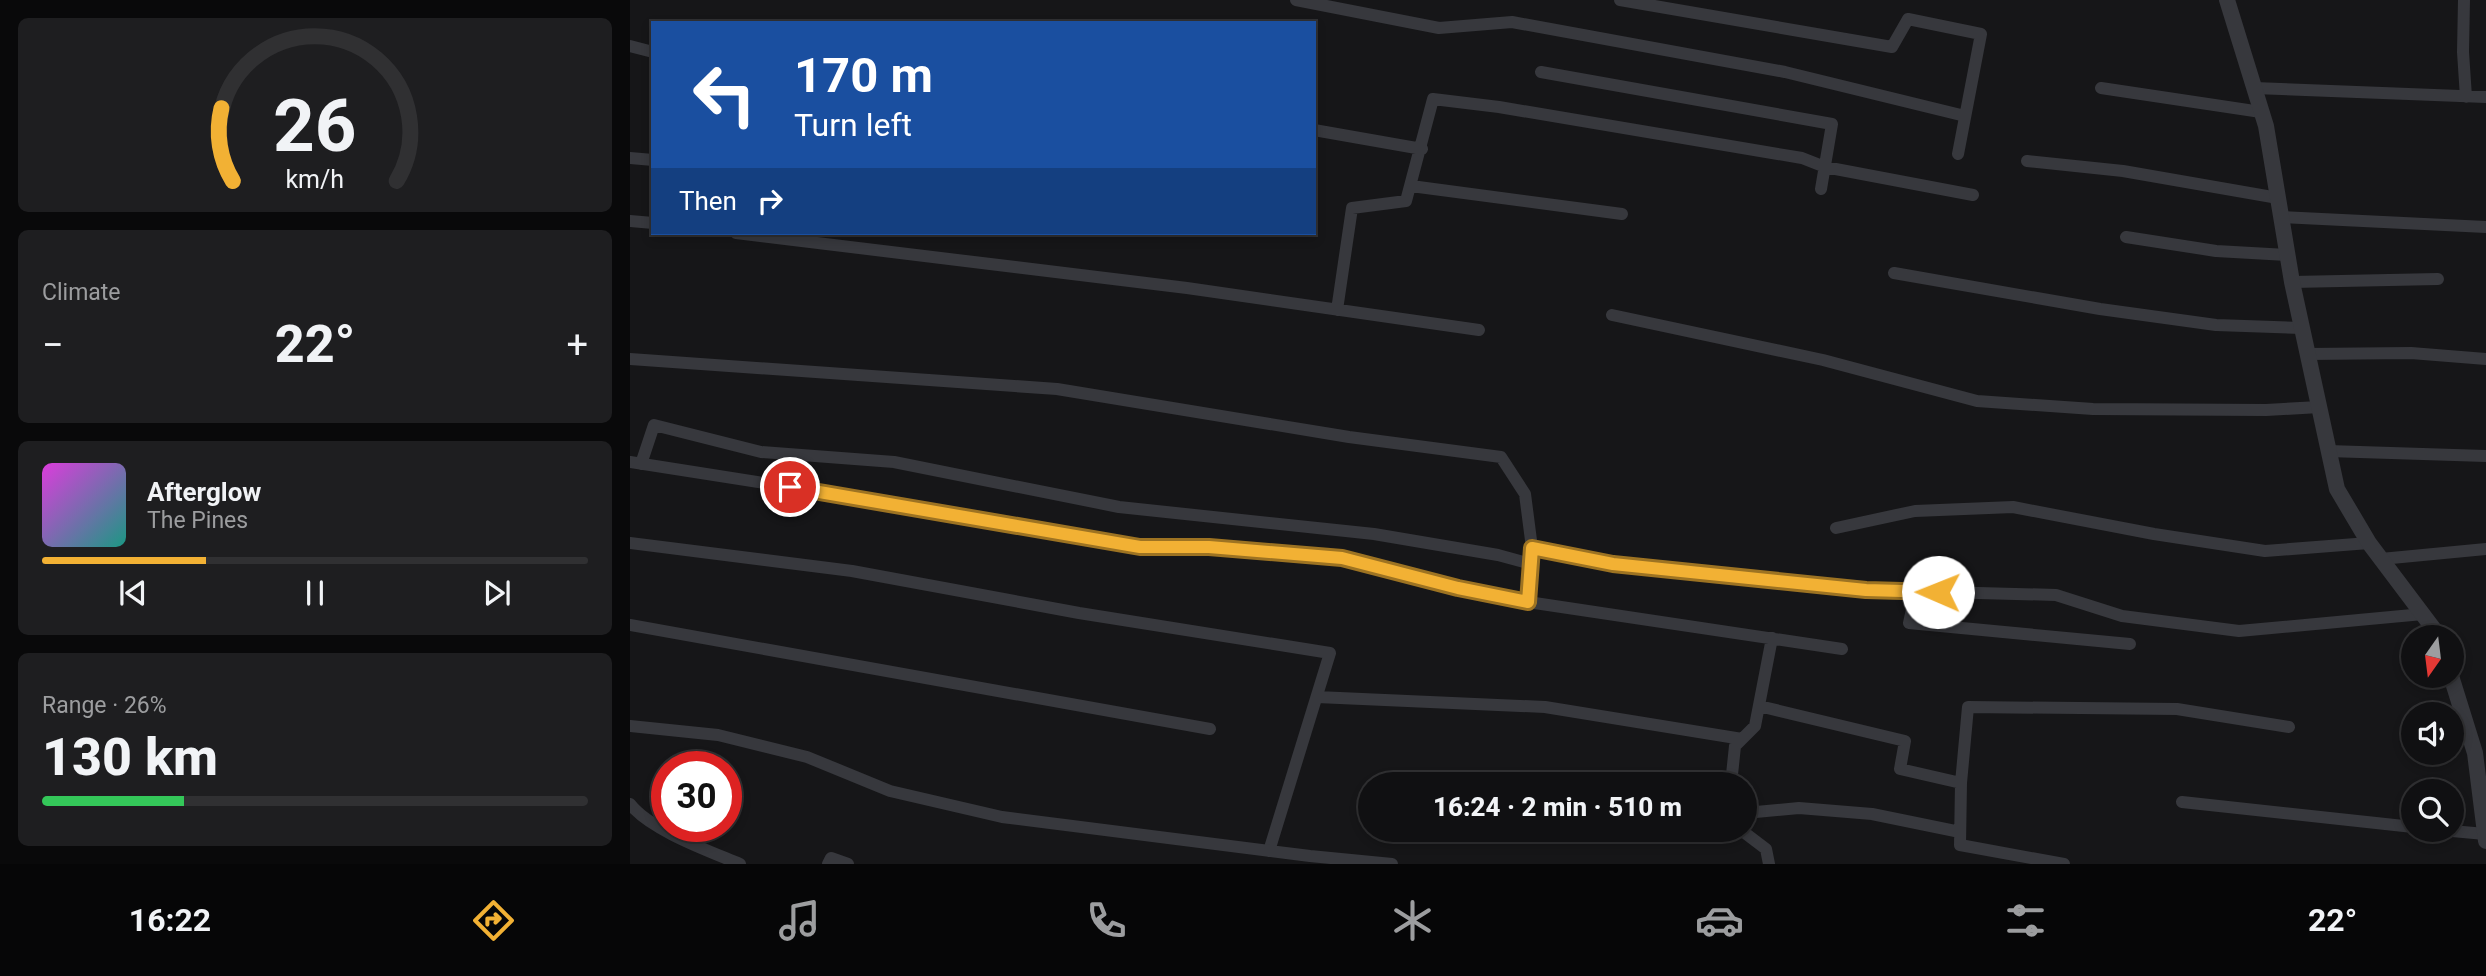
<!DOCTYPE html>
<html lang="en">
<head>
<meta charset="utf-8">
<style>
	body { margin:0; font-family:Roboto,sans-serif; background:#1e1e20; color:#f1f3f6; height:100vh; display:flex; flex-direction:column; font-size:26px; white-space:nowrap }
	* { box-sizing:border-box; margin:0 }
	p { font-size:23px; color:#9c9d9f }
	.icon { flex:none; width:38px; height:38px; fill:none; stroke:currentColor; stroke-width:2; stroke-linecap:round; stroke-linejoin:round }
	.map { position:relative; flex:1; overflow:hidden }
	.side { display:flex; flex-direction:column; gap:18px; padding:18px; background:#09090a; width:630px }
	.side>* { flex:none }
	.top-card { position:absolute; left:21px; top:21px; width:665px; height:214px; border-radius:0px; box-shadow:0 4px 10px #0003,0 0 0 2px #303032; background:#1a4fa0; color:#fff; overflow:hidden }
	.needle { width:46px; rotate:194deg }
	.buttons { position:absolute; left:1771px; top:625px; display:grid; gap:14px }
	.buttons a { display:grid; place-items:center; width:63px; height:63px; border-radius:50%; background:#101012; box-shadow:0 4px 10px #0003,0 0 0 2px #303032; font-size:35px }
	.speed { position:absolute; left:21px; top:751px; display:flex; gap:14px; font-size:35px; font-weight:700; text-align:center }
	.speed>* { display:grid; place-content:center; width:91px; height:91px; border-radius:50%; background:#101012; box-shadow:0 4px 10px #0003,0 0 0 2px #303032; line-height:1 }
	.speed .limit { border:10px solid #d22; background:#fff; color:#111 }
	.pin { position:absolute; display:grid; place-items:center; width:60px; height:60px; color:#fff; margin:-30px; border:4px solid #fff; border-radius:50%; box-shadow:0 2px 7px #0007 }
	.me { position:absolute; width:77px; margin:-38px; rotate:271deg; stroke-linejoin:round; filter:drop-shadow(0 0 5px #0008) }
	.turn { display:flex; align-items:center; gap:24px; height:147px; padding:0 28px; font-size:32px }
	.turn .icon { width:91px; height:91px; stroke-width:2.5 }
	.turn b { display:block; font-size:49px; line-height:60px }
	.then { display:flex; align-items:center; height:66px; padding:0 28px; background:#0003; gap:14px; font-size:26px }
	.big { font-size:52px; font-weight:800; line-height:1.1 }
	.side .tile { flex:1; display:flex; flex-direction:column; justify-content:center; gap:10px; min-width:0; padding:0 24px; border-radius:10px; background:#1e1e20 }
	.side .dial { align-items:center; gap:0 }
	.dial svg { height:182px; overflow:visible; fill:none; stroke:#303032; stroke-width:7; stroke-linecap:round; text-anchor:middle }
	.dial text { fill:#f1f3f6; stroke:none }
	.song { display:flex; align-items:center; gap:21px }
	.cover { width:84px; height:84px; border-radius:10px; background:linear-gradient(135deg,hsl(300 70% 55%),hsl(170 70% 35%)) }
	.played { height:7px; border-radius:4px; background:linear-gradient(90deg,#f2b134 30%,#303032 30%) }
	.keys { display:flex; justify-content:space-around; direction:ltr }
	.heat { display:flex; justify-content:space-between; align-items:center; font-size:38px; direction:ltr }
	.charge { height:10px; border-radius:5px; background:linear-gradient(90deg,#34c759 26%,#303032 0) }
	.trip { position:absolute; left:728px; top:772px; width:399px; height:70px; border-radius:35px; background:#101012; box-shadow:0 4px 10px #0003,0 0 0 2px #303032; font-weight:800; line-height:70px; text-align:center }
	.tab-bar { display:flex; height:112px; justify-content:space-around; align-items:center; background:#060607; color:#9c9d9f }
	.tab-bar .icon { width:49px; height:49px }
	.tab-bar .selected { color:#f2b134 }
	.tab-bar b { font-size:32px; color:#f1f3f6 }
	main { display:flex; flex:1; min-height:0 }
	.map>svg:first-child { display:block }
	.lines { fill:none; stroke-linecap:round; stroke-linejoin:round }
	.minor { stroke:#37383d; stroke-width:12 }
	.tertiary { stroke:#37383d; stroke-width:16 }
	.route-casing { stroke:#9d7322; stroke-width:18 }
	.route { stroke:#f2b134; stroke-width:12 }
</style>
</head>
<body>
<main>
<section class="side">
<div class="tile dial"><svg viewBox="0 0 100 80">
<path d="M14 69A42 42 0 1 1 86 69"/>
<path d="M14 69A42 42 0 0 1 9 37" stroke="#f2b134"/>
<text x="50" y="56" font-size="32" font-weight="700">26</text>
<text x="50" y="72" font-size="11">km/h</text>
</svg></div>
<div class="tile"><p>Climate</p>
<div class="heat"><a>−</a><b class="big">22°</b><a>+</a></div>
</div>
<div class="tile">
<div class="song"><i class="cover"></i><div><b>Afterglow</b><p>The Pines</p></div></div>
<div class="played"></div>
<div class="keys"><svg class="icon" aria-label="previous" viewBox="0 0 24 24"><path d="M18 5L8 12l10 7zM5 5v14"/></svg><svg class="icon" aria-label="pause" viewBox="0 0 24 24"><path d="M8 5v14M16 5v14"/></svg><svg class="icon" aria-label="next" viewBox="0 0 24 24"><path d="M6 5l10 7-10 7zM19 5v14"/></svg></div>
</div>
<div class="tile"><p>Range · 26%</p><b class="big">130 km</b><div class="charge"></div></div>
</section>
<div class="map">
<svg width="1856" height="864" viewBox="0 0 1856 864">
	<rect width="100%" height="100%" fill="#161618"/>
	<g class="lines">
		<path class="minor" d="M666,0L809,28L882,22L1155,72L1335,116
			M990,0L1262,47L1278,19L1351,34L1328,154
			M1834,0L1833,52L1836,97
			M0,46L23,52
			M911,72L1202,124L1191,189
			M1471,88L1631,112
			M1624,88L1856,97
			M684,130L792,149
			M0,158L23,160
			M1397,161L1493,171L1648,198
			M781,186L992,214
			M1651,217L1856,227
			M0,221L23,223
			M106,233L557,288L849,330
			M1496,237L1586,251L1657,255
			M1264,273L1470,309L1586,325L1672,328
			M1662,282L1808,279
			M707,310L722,208L776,201L803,99L869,107L1172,158L1195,167L1343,195
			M982,315L1193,360L1347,401L1463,409L1636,410L1689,407
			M1677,354L1781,353L1856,359
			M0,359L427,389L719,437L871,457L895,494L902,548L898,602
			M1698,451L1856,456
			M0,462L185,491L510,546L579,547L712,558L828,588L898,602L1212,649
			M11,464L24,425L131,452L264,462L489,507L744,534L868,555L901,564
			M1206,528L1285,511L1383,507L1524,534L1635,551L1739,543
			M0,543L222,571L449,613L700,653L639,851
			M902,548L983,564L1236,590L1426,595L1492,616L1609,631L1793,614
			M1751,559L1856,549
			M1286,591L1279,623L1500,644
			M0,625L580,729
			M687,697L915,707L1112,739
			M1129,706L1275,741L1270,769L1331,783
			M0,726L88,735L177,757L260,791L372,817L680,856L762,864
			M1101,784L1105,746L1125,726L1142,638
			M1552,802L1783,827
			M0,804C20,830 79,851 110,864
			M1115,813L1169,808L1242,814L1330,832
			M1111,830L1136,849L1139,864
			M1811,830L1855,834
			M198,864L201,858L218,864
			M1434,864L1330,845L1331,783L1338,707L1547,709L1659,727"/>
		<path class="tertiary" d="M1597,0L1636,126L1662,282L1707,489L1739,543L1803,628L1806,637
			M1821,676L1845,753L1856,841"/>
	</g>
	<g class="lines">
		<g class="route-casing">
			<path id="route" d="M160,487L510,547H579L712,558L828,588L898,602L902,548L983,564L1236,590L1308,592"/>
		</g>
		<use href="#route" class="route"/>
	</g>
</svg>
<div class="buttons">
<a><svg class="needle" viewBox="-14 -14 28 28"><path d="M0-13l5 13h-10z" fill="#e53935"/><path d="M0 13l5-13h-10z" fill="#9c9d9f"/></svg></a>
<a><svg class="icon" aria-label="sound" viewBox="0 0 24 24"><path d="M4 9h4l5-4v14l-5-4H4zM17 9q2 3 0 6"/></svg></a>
<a><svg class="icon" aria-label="search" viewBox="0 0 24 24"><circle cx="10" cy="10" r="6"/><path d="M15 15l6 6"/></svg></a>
</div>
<div class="speed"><div class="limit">30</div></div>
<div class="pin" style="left:160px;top:487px;background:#d93025"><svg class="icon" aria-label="arrive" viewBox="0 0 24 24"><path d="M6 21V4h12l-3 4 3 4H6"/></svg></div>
<svg class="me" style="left:1308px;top:592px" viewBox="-20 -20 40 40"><circle r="19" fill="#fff"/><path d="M0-13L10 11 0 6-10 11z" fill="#f2b134"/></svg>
<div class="trip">16:24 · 2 min · 510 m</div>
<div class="top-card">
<div class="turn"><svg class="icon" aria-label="left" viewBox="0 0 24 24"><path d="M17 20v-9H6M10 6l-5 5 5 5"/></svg><div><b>170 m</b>Turn left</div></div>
<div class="then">Then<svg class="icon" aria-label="right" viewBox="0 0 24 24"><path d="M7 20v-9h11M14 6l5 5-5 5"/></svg></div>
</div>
</div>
</main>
<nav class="tab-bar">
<b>16:22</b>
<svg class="icon selected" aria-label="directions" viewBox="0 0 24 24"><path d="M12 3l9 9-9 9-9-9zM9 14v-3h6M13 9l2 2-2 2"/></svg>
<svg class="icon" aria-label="music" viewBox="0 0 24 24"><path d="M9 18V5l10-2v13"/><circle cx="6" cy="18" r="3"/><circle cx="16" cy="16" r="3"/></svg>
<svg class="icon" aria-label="phone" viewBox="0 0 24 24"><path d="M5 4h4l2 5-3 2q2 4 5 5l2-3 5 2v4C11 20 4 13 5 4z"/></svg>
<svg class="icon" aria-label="climate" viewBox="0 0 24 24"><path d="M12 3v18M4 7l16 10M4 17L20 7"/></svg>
<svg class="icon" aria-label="car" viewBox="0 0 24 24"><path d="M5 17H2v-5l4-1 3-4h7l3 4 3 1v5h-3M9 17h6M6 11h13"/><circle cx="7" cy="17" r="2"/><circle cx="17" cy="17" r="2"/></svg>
<svg class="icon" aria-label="filters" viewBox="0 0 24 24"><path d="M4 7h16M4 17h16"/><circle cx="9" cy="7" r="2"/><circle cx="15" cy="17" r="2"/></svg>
<b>22°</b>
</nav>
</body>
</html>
